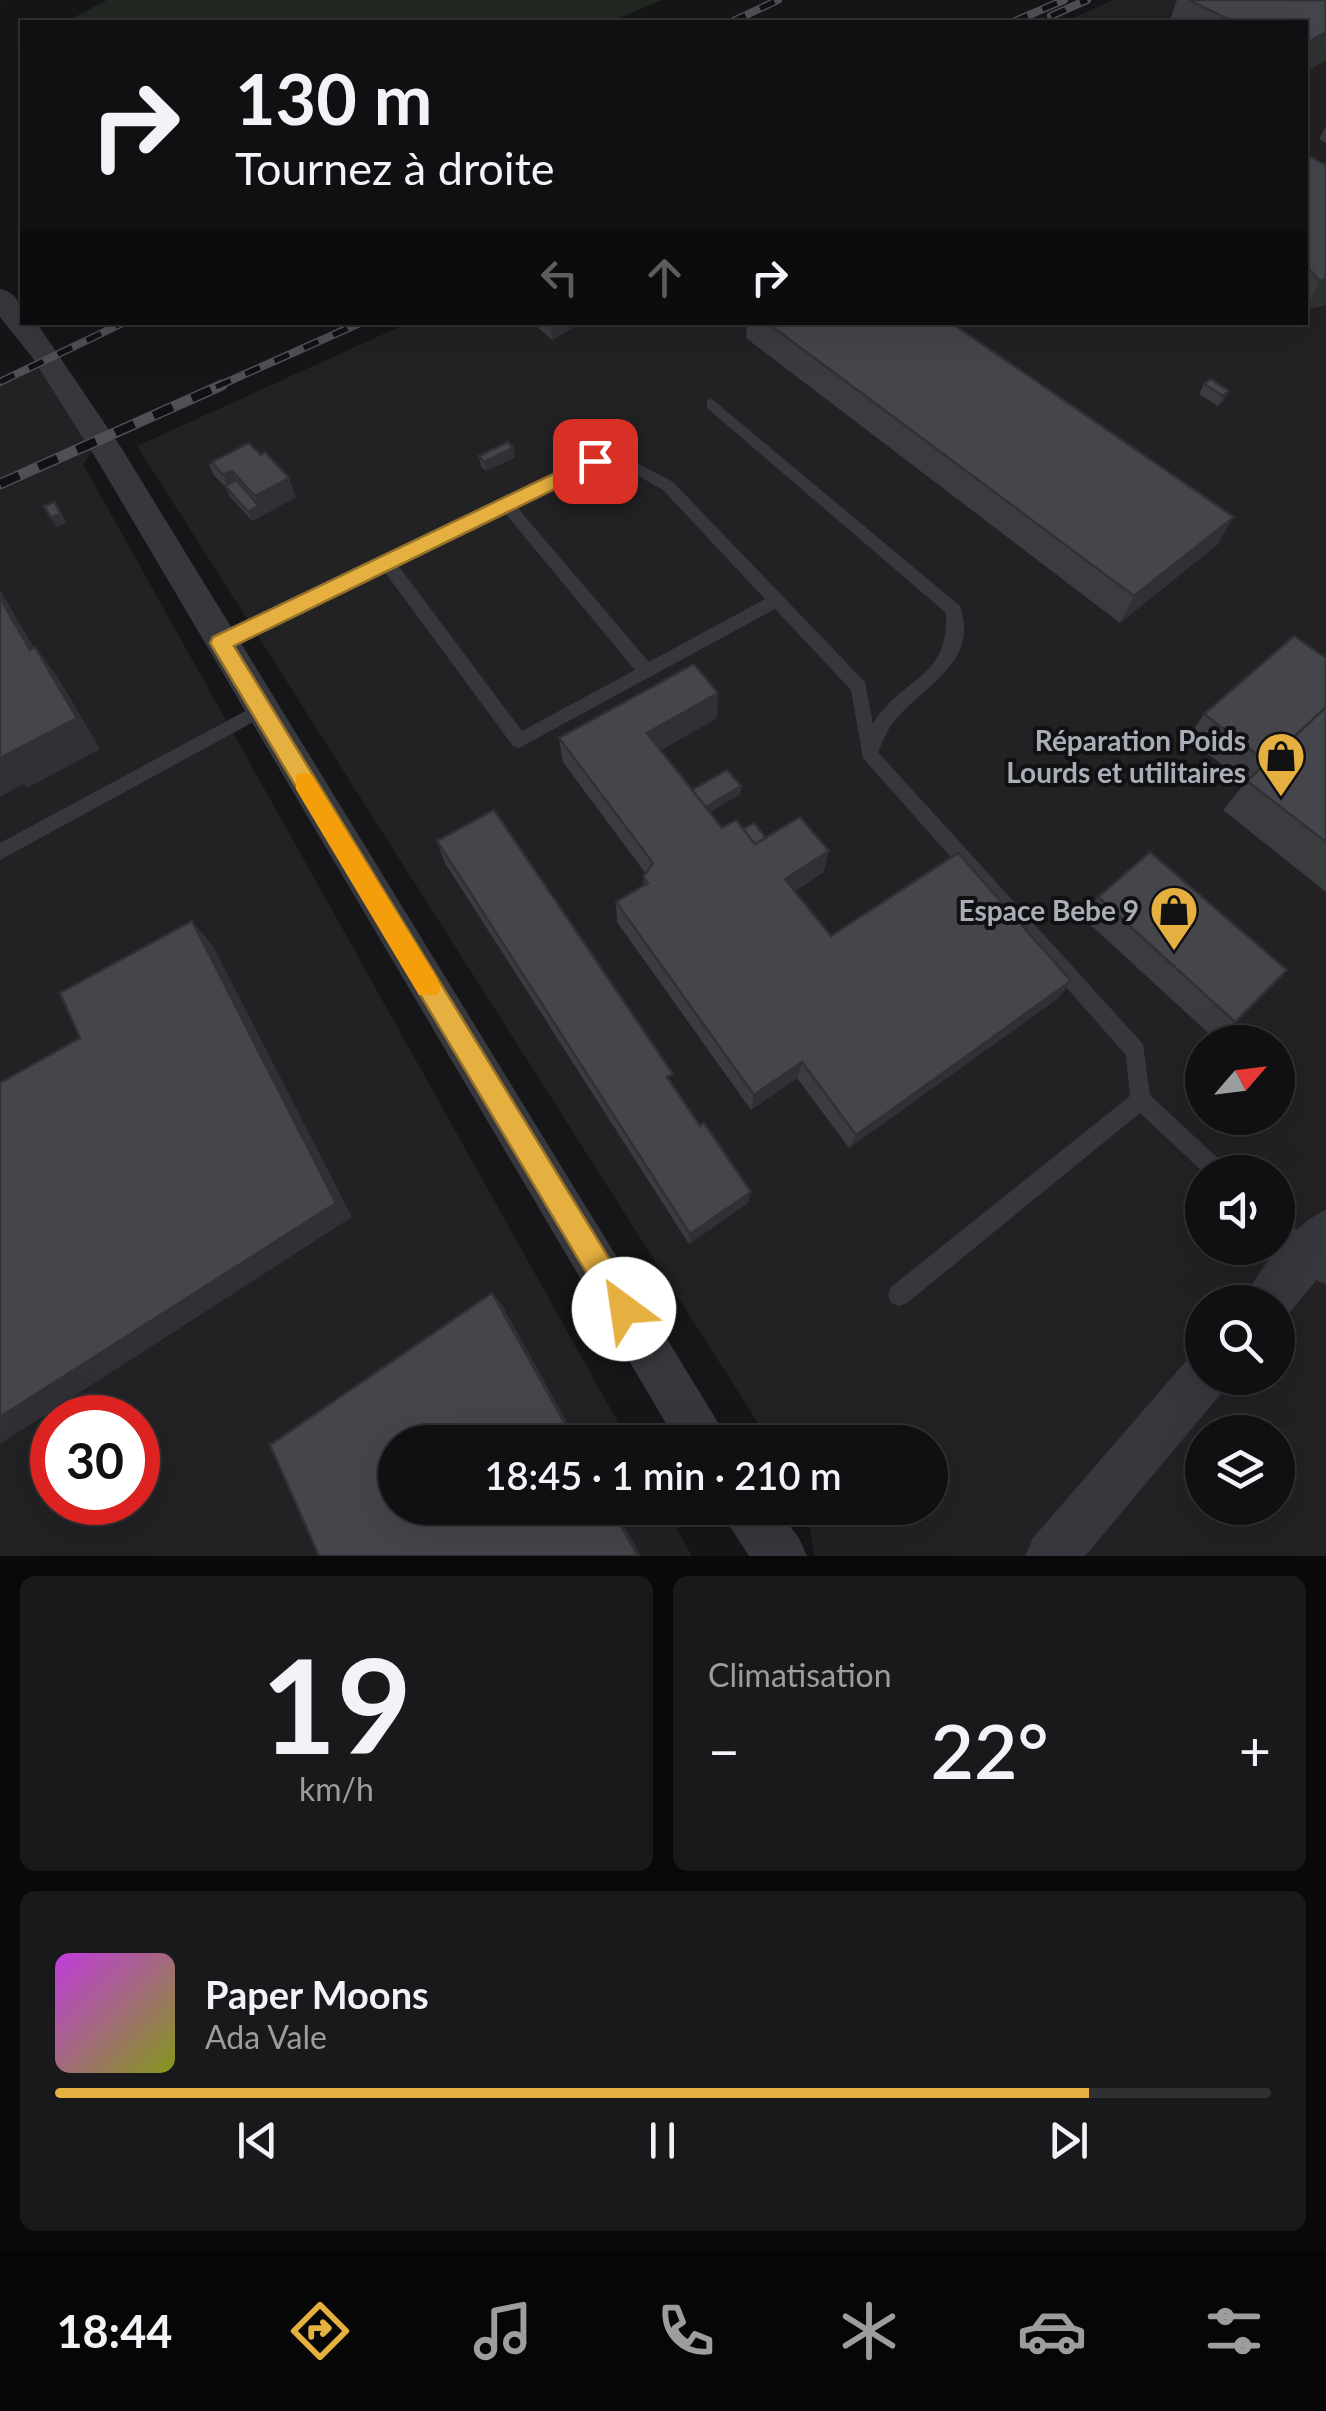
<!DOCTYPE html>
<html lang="fr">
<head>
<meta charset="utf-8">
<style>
	body { margin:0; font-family:Lato,sans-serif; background:#19191b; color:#f1f3f6; height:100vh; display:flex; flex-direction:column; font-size:38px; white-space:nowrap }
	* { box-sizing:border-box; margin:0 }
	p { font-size:32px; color:#9c9d9f }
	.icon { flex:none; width:55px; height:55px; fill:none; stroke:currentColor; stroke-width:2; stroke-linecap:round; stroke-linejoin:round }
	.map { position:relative; height:1556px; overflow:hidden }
	.sheet { display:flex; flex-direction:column; gap:20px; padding:20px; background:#09090a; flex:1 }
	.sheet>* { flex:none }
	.hud { position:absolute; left:20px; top:20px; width:1288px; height:305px; border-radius:0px; box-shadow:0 10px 40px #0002,0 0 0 2px #303032; background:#101012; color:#f1f3f6; overflow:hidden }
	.needle { width:65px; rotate:62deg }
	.buttons { position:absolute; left:1185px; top:1025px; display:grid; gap:20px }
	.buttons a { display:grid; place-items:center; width:110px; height:110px; border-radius:50%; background:#101012; box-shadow:0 10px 40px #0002,0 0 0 2px #303032; font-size:50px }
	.speed { position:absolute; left:30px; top:1395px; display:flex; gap:20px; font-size:50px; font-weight:700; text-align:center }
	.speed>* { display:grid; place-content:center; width:130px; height:130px; border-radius:50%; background:#101012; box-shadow:0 10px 40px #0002,0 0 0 2px #303032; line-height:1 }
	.speed .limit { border:15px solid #d22; background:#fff; color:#111 }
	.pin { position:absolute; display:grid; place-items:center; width:85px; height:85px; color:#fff; margin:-42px; border-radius:20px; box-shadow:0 5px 15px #0006 }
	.me { position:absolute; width:110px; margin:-55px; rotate:329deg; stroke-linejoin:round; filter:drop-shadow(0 0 8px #0008) }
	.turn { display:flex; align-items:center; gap:35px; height:210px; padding:0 50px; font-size:45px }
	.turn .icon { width:130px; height:130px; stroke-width:2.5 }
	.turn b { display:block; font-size:70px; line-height:85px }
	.lanes { display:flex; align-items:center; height:95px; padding:0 50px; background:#0003; justify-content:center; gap:50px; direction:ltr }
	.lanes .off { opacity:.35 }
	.big { font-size:75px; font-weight:600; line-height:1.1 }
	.sheet .tile { flex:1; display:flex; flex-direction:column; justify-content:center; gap:15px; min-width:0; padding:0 35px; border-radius:15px; background:#19191b }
	.sheet .dial { align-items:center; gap:0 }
	.dial b { font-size:130px; line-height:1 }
	.song { display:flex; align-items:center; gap:30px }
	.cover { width:120px; height:120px; border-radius:15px; background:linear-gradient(135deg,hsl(290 70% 55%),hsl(70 70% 35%)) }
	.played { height:10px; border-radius:5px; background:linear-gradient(90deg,#e6b040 85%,#303032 85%) }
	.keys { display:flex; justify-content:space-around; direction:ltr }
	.heat { display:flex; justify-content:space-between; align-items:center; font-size:55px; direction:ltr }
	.sheet .tiles { flex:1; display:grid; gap:20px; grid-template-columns:1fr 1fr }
	.tile:last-child { grid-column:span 2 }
	.trip { position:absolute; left:378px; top:1425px; width:570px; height:100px; border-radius:50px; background:#101012; box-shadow:0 10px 40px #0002,0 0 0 2px #303032; font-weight:600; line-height:100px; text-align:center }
	.dock { display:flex; height:160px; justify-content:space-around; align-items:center; background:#060607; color:#9c9d9f }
	.dock .icon { width:70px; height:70px }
	.dock .selected { color:#e6b040 }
	.dock b { font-size:45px; color:#f1f3f6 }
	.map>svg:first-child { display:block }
	.built { fill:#222225; fill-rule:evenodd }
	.green { fill:#212822 }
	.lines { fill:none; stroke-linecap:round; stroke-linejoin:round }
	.lane { fill:#37383d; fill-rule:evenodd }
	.street { fill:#37383d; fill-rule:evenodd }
	.rail-far1-casing { stroke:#4f5056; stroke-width:8 }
	.rail-casing { stroke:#4f5056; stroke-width:11 }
	.rail-far1 { stroke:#111113; stroke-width:5; stroke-dasharray:16; stroke-linecap:butt }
	.rail { stroke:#111113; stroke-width:8; stroke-dasharray:21; stroke-linecap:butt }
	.wall { fill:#3b3c40 }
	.shaded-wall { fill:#303134 }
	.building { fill:#45464b; stroke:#303134; stroke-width:2.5 }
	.route { fill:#e6b040; stroke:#96722a; stroke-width:2.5 }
	.slow { fill:#f59e0b }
	.labels { text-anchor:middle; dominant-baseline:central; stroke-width:8; stroke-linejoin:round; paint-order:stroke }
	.poi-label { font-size:28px; font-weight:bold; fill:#a9adb7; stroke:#111113; text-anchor:end }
</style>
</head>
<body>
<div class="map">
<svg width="1326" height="1556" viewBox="0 0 1326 1556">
	<rect width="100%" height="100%" fill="#161618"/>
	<path class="built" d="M1114,0H1326V1556H814L807,1508H930V1442H770L137,446L408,323L1305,322V22H1063ZM1202,1042H1278V1118H1202ZM1202,1172H1278V1248H1202ZM1202,1302H1278V1378H1202ZM1202,1432H1278V1508H1202Z
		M48,360L99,440L83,464L629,1442H395V1508H665L692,1556H0V382ZM52,1418H138V1502H52Z"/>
	<path class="green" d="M107,0H662L610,22H78L73,18Z"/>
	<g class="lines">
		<path class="lane" d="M712,399L960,606C979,662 928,682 898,717C888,727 884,739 878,752L1143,1044L1150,1095L1225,1165L1228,1172H1203L1140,1113L907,1303L899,1306L891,1303L888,1295L891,1287L1130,1096L1126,1055L863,758L851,690L775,609L519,748L513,746L384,571L227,648L221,650L213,643L215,638L590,457L629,459L673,482L865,682L873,724C902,676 949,680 946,613L707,408V400ZM597,466L626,469L663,490L765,599L649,662L516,506ZM504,512L635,670L522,731L397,564Z
			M260,703L266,705L268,710L266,715L0,860V843Z
			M1278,1217L1286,1220L1326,1258V1284L1318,1281L1278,1242Z"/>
		<path class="street" d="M0,289C18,293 22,305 22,322H36L122,449L730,1442H677L100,465L32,357L0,317Z
			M1326,1210V1269L1284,1319L1278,1321V1302H1244C1255,1271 1295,1223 1326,1210Z
			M1202,1354V1378H1227L1220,1395L1085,1556H1025L1033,1538L1186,1361Z
			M718,1508H776L799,1538L807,1556H749Z"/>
		<g class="rail-far1-casing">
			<path id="rail-far1" d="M1051,16L1087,0
				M731,22L778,0
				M1013,22L1064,0
				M0,382L125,322
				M216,387L362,322"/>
		</g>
		<g class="rail-casing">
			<path id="rail" d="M0,484L222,385"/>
		</g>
		<use href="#rail-far1" class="rail-far1"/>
		<use href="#rail" class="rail"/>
	</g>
	<path class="wall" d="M1177,0H1326V60L1305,72V22H1169Z
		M1326,126V143L1319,139Z
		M1305,154L1326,305L1305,310Z
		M532,322H583L552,340Z
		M747,322H950L1218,544L1120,623L746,338Z
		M1204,384L1229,391L1224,400L1218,406L1199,394Z
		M513,448L515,457L486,471L481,466L479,456Z
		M261,455L296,497L252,521L229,495L226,488L213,474L209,464Z
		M1326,658V892L1223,810L1245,783L1188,738L1204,714Z
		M717,718L661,750L692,790L741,786L740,794L710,812L722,828L743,829L766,838L824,872L795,891L831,936L1071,981L1057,999L849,1148L797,1078L751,1110L617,922L616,902L644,886L643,877L646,874L563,762L559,738Z
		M437,841L672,1084L748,1203L689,1244L445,863Z
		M1098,897L1235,1022L1215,1039L1083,918Z"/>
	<path class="shaded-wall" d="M1326,32V60L1305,72V44Z
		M1326,279V305L1305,310L1320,281Z
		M551,322H583L552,340Z
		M1229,391L1224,400L1218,406L1223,396Z
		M513,448L515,457L486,471L484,462Z
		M232,471L240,490L231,494L223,475Z
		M289,478L296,497L252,521L248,512L259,506L255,496Z
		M54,502L67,523L56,527L51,518Z
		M1234,517L1218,544L1120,623L1134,596Z
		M0,590L54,682L30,650L0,598Z
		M35,647L59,679L100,749L27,788L23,784L0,797V756Z
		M718,693L717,718L648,757L647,733Z
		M741,786L740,794L697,820V812Z
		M829,851L824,872L781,899L785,879Z
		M192,921L213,946L352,1217L0,1444V1417Z
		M1071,981L1057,999L849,1148L856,1135Z
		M802,1062L797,1078L751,1110L754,1095Z
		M751,1192L748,1203L689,1244L690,1234Z
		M492,1293L501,1303L578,1442H575Z
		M611,1508H614L641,1556H638Z"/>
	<path class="building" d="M1189,0H1326V32L1305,44V22H1234Z
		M1305,154L1326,165V279L1320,281L1305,265Z
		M766,322H950L1234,517L1134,596Z
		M1211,379L1229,391L1223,396L1204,384Z
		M508,442L513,448L484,462L479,456Z
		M249,443L261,455L265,452L289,478L255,496L232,471L223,475L212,462Z
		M236,480L259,506L248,512L225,486Z
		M54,502L61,514L51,518L44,506Z
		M0,598L30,650L35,647L77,718L0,758Z
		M1294,636L1326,658V707L1267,762L1204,714Z
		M694,664L718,693L647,733L722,828L736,820L755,844L800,817L829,851L785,879L831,936L958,853L1071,981L856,1135L802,1062L754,1095L616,902L648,883L643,877L653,863L559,738Z
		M1326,707V842L1247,781Z
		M727,770L741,786L706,807L692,790Z
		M494,810L673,1074L667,1077L700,1126L704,1123L751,1192L690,1234L437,841Z
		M754,823L766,838L755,844L743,829Z
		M1150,852L1287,970L1235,1022L1098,897Z
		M192,921L336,1203L0,1417V1083L80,1038L60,993Z
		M492,1293L575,1442H395V1508H611L638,1556H319L270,1445Z"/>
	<path class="route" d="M595,454L605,461L602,466L234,646L634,1299L638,1309L634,1319L624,1324L614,1319L210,643L213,637Z"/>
	<path class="slow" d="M304,773L312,775L437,978L441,987L437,995H419L296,789V775Z"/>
	<defs>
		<g id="shop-pin" transform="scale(2.5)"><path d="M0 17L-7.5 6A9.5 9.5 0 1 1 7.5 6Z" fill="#e6b040" stroke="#111113"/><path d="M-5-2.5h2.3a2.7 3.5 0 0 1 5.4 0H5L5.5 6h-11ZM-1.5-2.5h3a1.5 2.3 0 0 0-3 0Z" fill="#111"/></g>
	</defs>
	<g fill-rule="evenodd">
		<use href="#shop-pin" x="1281" y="756"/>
		<use href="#shop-pin" x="1174" y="910"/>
	</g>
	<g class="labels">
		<g class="poi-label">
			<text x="1246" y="740">Réparation Poids<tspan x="1246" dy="32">Lourds et utilitaires</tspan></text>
			<text x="1139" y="910">Espace Bebe 9</text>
		</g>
	</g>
</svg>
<div class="buttons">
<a><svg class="needle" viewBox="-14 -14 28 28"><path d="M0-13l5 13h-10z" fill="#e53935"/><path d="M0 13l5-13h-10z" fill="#9c9d9f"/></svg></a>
<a><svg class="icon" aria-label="sound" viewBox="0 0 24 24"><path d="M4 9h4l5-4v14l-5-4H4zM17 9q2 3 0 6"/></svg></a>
<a><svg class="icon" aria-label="search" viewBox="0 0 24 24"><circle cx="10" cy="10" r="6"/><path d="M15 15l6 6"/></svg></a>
<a><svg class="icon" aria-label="layers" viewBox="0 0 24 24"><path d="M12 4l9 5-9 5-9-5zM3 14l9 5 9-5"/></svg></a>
</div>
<div class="speed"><div class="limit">30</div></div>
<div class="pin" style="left:595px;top:461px;background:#d93025"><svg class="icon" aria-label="arrive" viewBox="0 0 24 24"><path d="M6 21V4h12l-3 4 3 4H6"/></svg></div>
<svg class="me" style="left:624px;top:1309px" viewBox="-20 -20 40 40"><circle r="19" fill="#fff"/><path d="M0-13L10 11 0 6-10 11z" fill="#e6b040"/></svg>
<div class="trip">18:45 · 1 min · 210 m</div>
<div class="hud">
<div class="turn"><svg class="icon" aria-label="right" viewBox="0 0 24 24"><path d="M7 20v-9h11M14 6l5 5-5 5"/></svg><div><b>130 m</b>Tournez à droite</div></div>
<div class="lanes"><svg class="icon off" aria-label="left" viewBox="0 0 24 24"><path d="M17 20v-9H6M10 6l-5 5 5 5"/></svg><svg class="icon off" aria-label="ahead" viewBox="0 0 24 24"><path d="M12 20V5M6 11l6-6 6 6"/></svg><svg class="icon" aria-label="right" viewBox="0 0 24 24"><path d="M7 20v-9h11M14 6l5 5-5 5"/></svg></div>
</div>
</div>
<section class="sheet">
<div class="tiles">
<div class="tile dial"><b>19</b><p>km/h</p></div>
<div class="tile"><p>Climatisation</p>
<div class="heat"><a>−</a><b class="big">22°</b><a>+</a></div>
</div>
<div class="tile">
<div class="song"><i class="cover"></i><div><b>Paper Moons</b><p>Ada Vale</p></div></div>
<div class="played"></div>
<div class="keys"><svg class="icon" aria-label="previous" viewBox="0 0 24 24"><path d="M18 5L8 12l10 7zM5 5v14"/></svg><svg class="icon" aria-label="pause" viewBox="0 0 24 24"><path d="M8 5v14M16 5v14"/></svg><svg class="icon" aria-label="next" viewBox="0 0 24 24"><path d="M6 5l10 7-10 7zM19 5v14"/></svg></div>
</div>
</div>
</section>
<nav class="dock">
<b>18:44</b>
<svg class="icon selected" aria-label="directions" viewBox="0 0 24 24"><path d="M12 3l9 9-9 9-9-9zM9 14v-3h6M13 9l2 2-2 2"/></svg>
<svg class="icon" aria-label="music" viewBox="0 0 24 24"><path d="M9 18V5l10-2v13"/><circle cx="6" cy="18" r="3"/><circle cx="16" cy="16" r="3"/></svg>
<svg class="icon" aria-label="phone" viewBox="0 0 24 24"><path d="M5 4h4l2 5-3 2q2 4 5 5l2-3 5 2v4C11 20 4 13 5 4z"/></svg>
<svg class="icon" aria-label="climate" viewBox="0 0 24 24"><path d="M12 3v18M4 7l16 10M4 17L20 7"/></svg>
<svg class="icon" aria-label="car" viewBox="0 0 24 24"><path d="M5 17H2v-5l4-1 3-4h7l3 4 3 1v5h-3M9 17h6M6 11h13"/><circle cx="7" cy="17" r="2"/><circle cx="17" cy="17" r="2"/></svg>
<svg class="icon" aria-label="filters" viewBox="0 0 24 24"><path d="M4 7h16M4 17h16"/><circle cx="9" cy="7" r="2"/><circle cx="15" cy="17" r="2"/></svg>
</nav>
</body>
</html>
